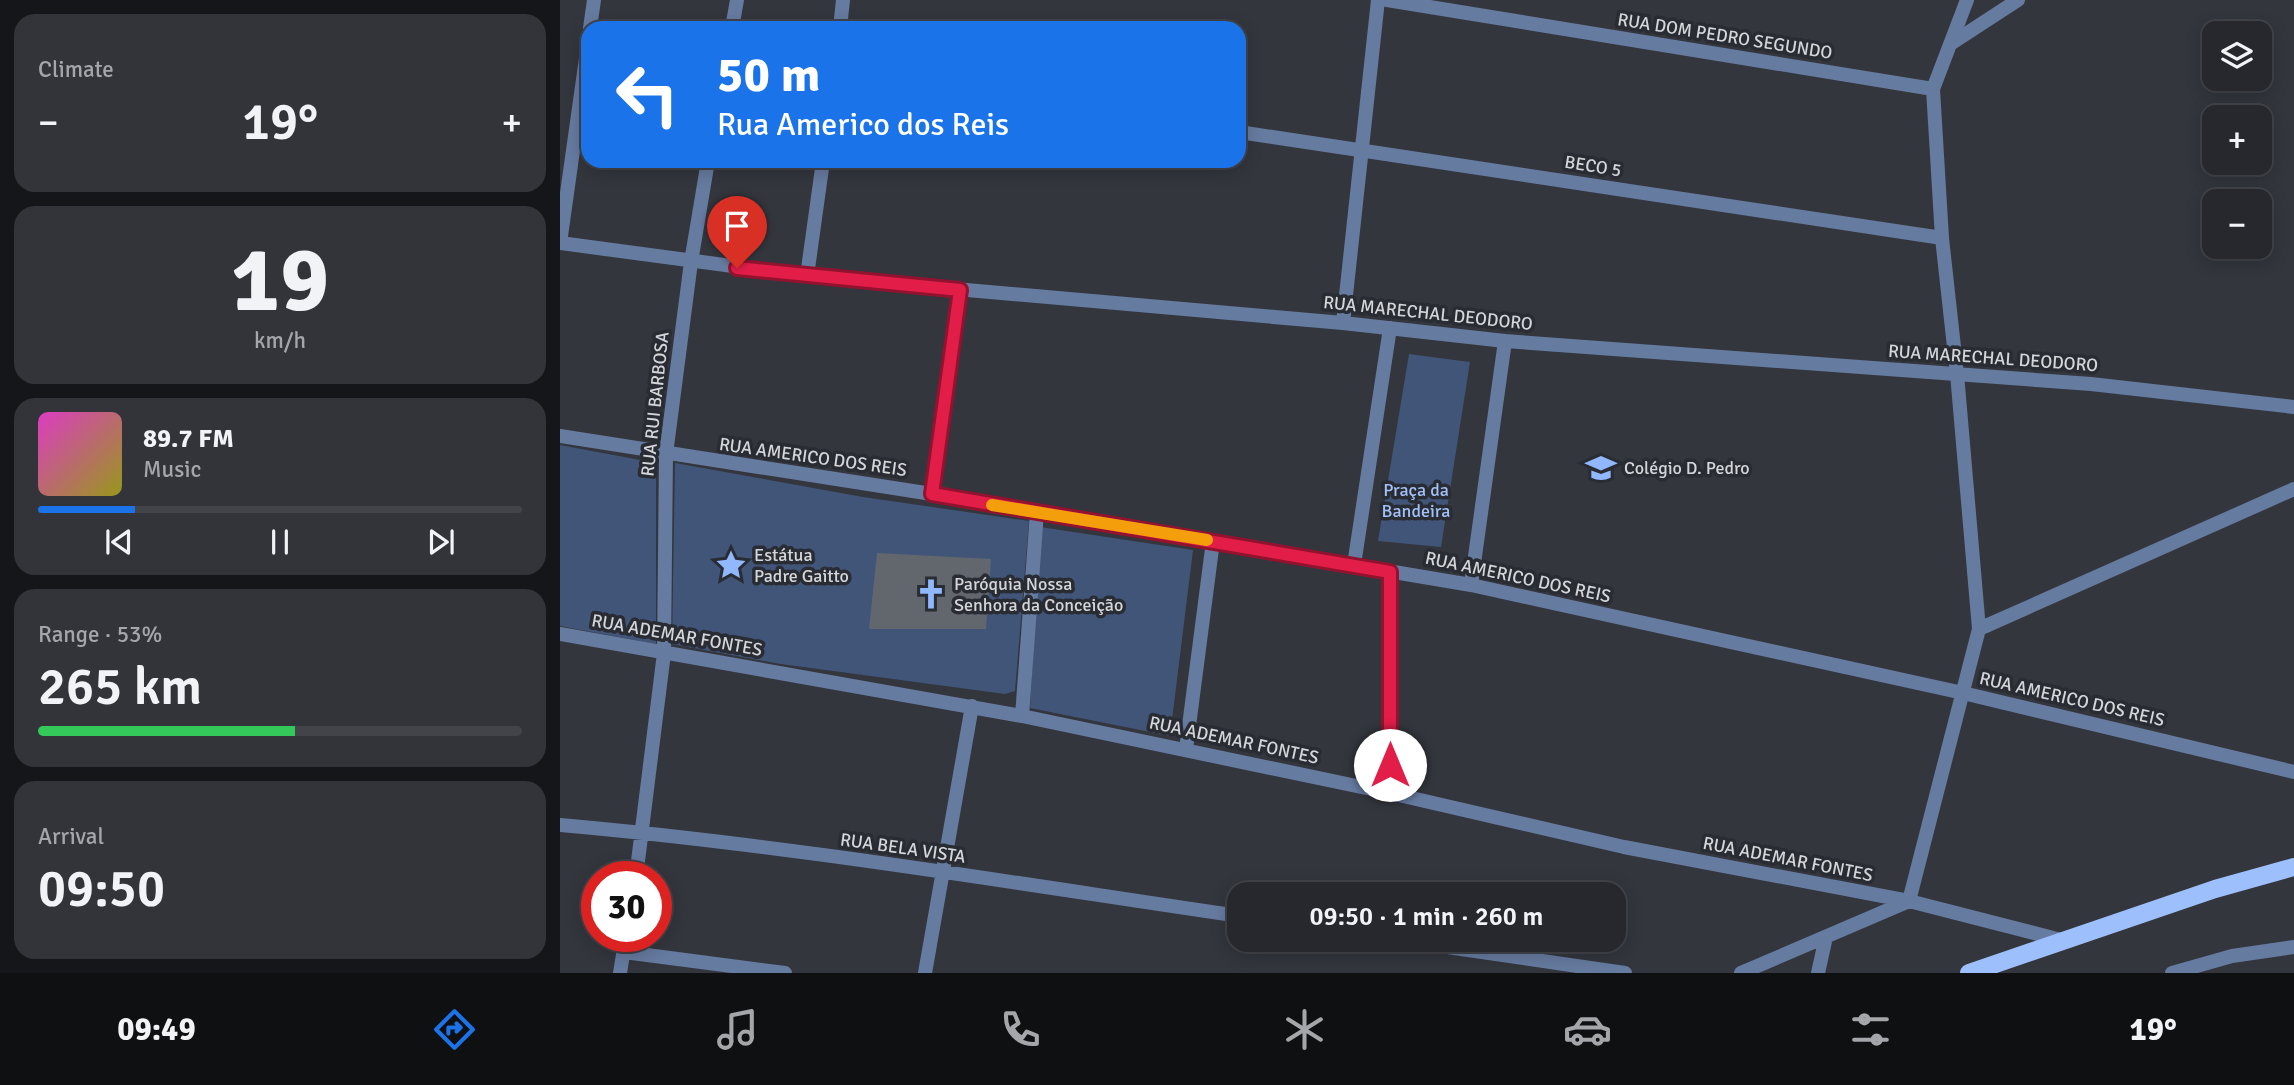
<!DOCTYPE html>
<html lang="en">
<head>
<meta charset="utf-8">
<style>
	body { margin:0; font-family:Signika,sans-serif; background:#32343a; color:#f1f3f6; height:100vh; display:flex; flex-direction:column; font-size:26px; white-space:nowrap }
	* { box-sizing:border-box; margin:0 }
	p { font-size:23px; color:#a4a6aa }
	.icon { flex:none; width:38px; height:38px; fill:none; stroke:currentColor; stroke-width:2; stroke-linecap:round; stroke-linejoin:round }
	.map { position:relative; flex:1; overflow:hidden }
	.details { display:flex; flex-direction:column; gap:14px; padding:14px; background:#151619; width:560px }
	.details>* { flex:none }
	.hud { position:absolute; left:21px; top:21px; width:665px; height:147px; border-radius:21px; box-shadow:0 4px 18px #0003,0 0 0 2px #42444a; background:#1a73e8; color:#fff; overflow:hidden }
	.controls { position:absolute; left:1642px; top:21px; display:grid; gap:14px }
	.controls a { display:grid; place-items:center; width:70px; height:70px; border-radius:14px; background:#26282e; box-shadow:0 4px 18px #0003,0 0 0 2px #42444a; font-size:35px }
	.speed { position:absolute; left:21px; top:861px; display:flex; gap:14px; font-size:35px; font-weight:700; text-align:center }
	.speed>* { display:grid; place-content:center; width:91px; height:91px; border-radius:50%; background:#26282e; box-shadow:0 4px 18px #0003,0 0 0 2px #42444a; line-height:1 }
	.speed .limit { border:10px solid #d22; background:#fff; color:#111 }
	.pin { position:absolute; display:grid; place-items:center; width:60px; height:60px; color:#fff; margin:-72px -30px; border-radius:50% 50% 50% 0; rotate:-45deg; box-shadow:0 0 7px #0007 }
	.pin .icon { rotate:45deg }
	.me { position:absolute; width:77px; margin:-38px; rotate:0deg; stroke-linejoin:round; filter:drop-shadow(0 0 5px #0008) }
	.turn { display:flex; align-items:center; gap:24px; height:147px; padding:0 21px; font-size:32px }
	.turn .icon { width:91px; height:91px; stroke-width:2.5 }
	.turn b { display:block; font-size:49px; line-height:60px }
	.big { font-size:52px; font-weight:600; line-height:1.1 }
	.details .tile { flex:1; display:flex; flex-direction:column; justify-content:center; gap:10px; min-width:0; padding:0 24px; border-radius:21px; background:#32343a }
	.details .dial { align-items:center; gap:0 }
	.dial b { font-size:91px; line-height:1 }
	.song { display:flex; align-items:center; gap:21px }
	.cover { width:84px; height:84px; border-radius:10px; background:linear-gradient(135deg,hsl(310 70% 55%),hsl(60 70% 35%)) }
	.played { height:7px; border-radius:4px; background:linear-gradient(90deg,#1a73e8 20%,#42444a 20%) }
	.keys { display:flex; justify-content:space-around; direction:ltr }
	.heat { display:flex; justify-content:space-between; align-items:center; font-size:38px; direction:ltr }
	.charge { height:10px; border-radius:5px; background:linear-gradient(90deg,#34c759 53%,#42444a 0) }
	.trip { position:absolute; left:667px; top:882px; width:399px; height:70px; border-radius:21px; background:#26282e; box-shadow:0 4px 18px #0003,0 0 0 2px #42444a; font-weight:600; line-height:70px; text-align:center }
	.tab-bar { display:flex; height:112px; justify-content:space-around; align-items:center; background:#0f1012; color:#a4a6aa }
	.tab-bar .icon { width:49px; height:49px }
	.tab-bar .current { color:#1a73e8 }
	.tab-bar b { font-size:32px; color:#f1f3f6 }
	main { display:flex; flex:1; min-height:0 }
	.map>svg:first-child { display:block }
	.green { fill:#415579 }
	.building { fill:#62676e }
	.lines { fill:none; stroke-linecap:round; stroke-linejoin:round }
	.minor { stroke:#667ba0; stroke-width:14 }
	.primary { stroke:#9dbffb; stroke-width:18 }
	.route-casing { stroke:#92132f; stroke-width:18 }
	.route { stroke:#e11d48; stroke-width:12 }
	.slow { stroke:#f59e0b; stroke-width:12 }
	.labels { text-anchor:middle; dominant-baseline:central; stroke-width:7; stroke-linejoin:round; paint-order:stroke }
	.street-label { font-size:18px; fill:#d4d6da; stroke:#292c33 }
	.poi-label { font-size:18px; fill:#d4d6da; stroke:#292c33; text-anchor:start }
	.park-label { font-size:18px; fill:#a2c1f9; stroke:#292c33 }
</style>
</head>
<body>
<main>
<section class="details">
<div class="tile"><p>Climate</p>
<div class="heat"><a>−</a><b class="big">19°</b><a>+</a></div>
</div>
<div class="tile dial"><b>19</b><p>km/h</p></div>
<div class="tile">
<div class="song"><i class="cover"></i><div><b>89.7 FM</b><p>Music</p></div></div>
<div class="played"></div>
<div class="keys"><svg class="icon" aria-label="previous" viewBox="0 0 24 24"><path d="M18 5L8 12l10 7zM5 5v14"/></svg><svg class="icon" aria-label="pause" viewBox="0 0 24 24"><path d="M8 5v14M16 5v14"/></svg><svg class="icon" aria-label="next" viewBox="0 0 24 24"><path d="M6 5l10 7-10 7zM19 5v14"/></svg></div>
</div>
<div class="tile"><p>Range · 53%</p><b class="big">265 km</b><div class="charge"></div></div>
<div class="tile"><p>Arrival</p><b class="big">09:50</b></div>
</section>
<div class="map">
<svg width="1734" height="973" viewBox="0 0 1734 973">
	<rect width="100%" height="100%" fill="#33363d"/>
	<path class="green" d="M849,354L910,362L881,547L818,541Z
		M0,445L96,463V644L0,626Z
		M115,463L303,497L469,521L455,691L445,694L221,664L112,644Z
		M480,527L633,550L610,736L470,708Z"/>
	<path class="building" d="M317,553L431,559L426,629H309Z"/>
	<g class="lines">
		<path class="minor" d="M827,0L1373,89
			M30,28L34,0
			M172,28L177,0
			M280,28L283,0
			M1392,43L1458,0
			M679,132L1382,238
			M0,243L247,276L783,323L945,341L1531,384L1734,407
			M0,243L28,44
			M247,276L263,161
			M783,323L818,0
			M0,436L372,494L911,585L1403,693L1734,772
			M372,494L400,290
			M794,565L830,328
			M911,585L945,341
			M1419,629L1734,489
			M0,634L462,716L830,793L1064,847L1349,901L1501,940
			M462,716L477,512
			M626,749L653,541
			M830,793V572
			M0,825C227,845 453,883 679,916
			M76,877L104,653L106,454L131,262L148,161
			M839,940L1065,973
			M64,952L225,973
			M60,973L66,936
			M365,973L412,706
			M1181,973L1349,901L1419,629L1397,374L1382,238L1373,89L1407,0
			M1258,973L1266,937
			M1612,973L1672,956L1734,947"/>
		<path class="primary" d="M1409,973L1655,889L1734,867"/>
	</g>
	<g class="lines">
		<g class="route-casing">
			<path id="route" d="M177,268L400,290L372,494L830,572V765"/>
		</g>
		<use href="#route" class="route"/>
		<path class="slow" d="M432,505L647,540"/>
	</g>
	<defs>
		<g id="school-bare" transform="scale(2.415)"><path d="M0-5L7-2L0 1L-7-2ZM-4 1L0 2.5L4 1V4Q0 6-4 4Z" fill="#91b8fd" stroke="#292c33" stroke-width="2.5" paint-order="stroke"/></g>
		<g id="sight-bare" transform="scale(2.415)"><path d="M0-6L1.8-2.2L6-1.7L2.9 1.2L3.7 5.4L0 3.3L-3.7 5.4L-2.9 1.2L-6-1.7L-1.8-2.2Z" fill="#91b8fd" stroke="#292c33" stroke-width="2.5" paint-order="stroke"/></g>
		<g id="church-bare" transform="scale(2.415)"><path d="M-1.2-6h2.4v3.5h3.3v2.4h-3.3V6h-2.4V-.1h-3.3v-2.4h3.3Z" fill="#91b8fd" stroke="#292c33" stroke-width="2.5" paint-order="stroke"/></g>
	</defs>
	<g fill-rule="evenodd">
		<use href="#school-bare" x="1041" y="468"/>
		<use href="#sight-bare" x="171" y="565"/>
		<use href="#church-bare" x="371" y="594"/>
	</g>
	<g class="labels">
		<g class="street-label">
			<text transform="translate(1165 36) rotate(9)">RUA DOM PEDRO SEGUNDO</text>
			<text transform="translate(1033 166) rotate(9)">BECO 5</text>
			<text transform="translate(868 313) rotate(6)">RUA MARECHAL DEODORO</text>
			<text transform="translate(1433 358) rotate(4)">RUA MARECHAL DEODORO</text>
			<text transform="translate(95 404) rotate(-84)">RUA RUI BARBOSA</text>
			<text transform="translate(253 457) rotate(8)">RUA AMERICO DOS REIS</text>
			<text transform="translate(958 577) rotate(12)">RUA AMERICO DOS REIS</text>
			<text transform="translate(117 635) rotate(10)">RUA ADEMAR FONTES</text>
			<text transform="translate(1512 699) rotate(13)">RUA AMERICO DOS REIS</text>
			<text transform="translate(674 740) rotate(12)">RUA ADEMAR FONTES</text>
			<text transform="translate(343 848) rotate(8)">RUA BELA VISTA</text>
			<text transform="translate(1228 859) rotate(11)">RUA ADEMAR FONTES</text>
		</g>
		<g class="poi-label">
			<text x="1064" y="468">Colégio D. Pedro</text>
			<text x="194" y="555">Estátua<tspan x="194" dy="21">Padre Gaitto</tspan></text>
			<text x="394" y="584">Paróquia Nossa<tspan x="394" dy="21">Senhora da Conceição</tspan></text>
		</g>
		<g class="park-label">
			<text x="856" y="490">Praça da<tspan x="856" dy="21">Bandeira</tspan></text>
		</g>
	</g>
</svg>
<div class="controls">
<a><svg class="icon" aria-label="layers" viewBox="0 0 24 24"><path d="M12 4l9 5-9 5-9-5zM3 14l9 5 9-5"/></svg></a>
<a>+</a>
<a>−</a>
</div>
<div class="speed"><div class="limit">30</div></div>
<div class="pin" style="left:177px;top:268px;background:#d93025"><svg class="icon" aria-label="arrive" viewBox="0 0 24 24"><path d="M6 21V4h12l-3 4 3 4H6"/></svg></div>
<svg class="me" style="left:830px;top:765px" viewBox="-20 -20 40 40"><circle r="19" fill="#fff"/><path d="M0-13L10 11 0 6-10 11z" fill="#e11d48"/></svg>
<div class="trip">09:50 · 1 min · 260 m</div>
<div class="hud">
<div class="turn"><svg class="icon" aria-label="left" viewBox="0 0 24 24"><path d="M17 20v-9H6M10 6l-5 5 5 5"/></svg><div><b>50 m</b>Rua Americo dos Reis</div></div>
</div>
</div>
</main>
<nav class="tab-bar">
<b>09:49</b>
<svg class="icon current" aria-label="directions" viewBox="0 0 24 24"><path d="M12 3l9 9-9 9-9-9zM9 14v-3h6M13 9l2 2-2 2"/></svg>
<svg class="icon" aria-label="music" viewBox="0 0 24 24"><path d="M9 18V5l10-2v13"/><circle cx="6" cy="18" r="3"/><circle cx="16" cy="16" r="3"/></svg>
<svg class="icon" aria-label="phone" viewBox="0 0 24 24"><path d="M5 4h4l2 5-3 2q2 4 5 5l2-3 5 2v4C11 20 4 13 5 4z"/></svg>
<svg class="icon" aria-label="climate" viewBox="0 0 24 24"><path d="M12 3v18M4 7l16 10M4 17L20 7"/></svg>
<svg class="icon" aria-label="car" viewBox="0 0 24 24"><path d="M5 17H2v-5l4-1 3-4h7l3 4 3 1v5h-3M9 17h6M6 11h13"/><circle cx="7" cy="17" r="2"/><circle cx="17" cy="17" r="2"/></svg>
<svg class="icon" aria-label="filters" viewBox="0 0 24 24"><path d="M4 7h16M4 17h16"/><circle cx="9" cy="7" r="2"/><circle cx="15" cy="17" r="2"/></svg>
<b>19°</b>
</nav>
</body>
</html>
